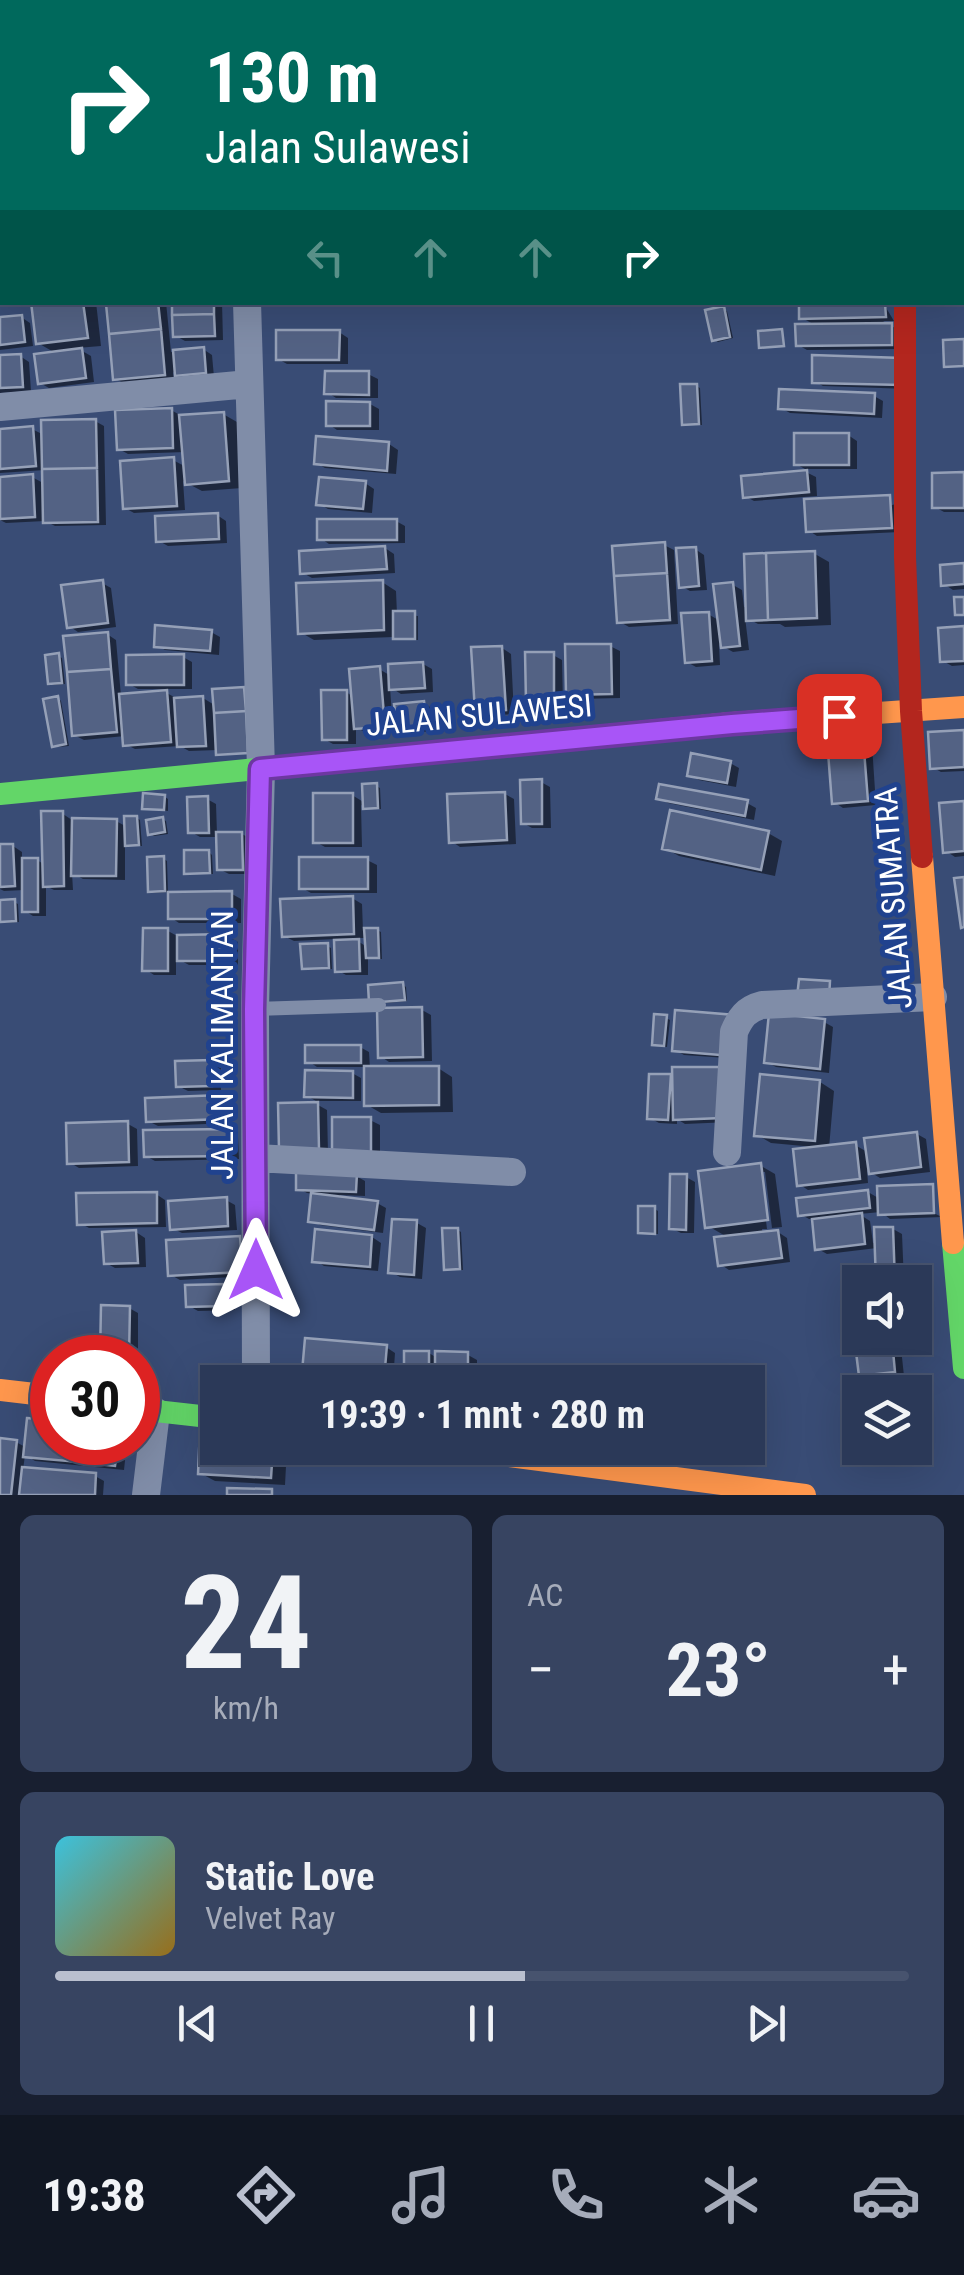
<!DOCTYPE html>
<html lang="id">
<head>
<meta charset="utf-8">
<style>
	body { margin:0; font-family:"Roboto Condensed",sans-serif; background:#374461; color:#f1f3f6; height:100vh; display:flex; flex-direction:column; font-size:38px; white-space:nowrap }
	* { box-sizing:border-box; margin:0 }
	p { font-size:32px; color:#a6acba }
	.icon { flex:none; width:55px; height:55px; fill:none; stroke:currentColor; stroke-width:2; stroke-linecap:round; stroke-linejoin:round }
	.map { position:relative; height:1495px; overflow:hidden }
	.details { display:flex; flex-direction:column; gap:20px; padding:20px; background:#181f30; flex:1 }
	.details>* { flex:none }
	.hud { position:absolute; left:0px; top:0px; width:965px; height:305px; box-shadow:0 10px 40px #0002,0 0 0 2px #47536e; background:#00695c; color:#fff; overflow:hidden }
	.buttons { position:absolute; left:842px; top:1265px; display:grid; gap:20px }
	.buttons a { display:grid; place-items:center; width:90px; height:90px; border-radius:0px; background:#2b3958; box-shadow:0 10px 40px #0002,0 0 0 2px #47536e; font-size:50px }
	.speed { position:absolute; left:30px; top:1335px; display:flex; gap:20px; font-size:50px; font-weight:700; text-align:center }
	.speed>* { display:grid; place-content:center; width:130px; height:130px; border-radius:50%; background:#2b3958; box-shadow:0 10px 40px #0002,0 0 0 2px #47536e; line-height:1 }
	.speed .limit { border:15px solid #d22; background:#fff; color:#111 }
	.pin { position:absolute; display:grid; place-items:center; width:85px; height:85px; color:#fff; margin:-42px; border-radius:20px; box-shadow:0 5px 15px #0006 }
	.me { position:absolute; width:110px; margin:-55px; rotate:0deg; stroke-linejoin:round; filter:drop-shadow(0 0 8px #0008) }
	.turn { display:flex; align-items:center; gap:35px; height:210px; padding:0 40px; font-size:45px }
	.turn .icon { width:130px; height:130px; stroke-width:2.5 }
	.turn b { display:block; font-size:70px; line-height:85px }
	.lanes { display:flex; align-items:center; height:95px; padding:0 40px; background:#0003; justify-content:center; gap:50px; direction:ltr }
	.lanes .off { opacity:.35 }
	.big { font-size:75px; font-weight:700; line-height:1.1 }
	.details .widget { flex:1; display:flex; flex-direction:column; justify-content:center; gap:15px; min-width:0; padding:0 35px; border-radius:15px; background:#374461 }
	.details .dial { align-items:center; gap:0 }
	.dial b { font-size:130px; line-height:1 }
	.song { display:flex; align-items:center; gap:30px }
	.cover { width:120px; height:120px; border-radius:15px; background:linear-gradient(135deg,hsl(190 70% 55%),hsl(40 70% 35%)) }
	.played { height:10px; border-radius:5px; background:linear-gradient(90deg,#bac0cf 55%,#47536e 55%) }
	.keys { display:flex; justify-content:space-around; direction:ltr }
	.heat { display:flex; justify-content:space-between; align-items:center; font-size:55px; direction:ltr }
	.details .tiles { flex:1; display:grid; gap:20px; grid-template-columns:1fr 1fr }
	.widget:last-child { grid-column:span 2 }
	.trip { position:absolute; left:200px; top:1365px; width:565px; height:100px; border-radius:0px; background:#2b3958; box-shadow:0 10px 40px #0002,0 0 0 2px #47536e; font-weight:700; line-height:100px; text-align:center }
	.tab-bar { display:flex; height:160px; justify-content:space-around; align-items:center; background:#111723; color:#a6acba }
	.tab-bar .icon { width:70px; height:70px }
	.tab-bar .active { color:#bac0cf }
	.tab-bar b { font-size:45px; color:#f1f3f6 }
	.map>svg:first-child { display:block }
	.shadow { fill:#0007; fill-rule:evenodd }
	.building { fill:#536284; stroke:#95a0b7; stroke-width:2.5 }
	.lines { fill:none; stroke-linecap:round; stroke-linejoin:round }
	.lane { stroke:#808da8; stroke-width:14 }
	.street { stroke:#808da8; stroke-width:28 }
	.fast { stroke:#63d668; stroke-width:22 }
	.slow { stroke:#ff974d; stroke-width:22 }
	.jam { stroke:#b3261e; stroke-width:22 }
	.route-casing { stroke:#6d37a1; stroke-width:25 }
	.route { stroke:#a855f7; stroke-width:18 }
	.labels { text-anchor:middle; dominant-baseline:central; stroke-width:10; stroke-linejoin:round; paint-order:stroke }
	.street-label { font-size:32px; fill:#fff; stroke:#20428e }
</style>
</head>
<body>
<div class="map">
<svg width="964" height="1495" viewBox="0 0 964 1495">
	<rect width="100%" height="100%" fill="#394c75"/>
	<path class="shadow" d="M160,0H226V2H175Z
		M962,277L964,306L942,305L937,302H962Z
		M2,280V302H96L101,346L77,348L91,356L94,382L49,388L40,383L57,354L38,343L33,304L0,307V281Z
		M108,302H166L171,352L203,349L212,355L214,377L187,380L173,372L174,379L125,384L116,379Z
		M174,302H222L223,340L185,341L176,336Z
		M885,306L894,321H883L900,331V349L807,350L798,345L817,326L802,318Z
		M723,309L727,311L733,338L718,342L714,339Z
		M21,317L30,323L33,346L0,350V320Z
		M339,332L348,338V364H287L278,359Z
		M20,356L29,362L31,391L0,393V358Z
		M814,358L910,389L823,386L814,381Z
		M368,374L378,379V398H336L327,392Z
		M696,386L700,388L702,425H688L685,423Z
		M874,396L883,401L882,418L790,413L781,408Z
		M370,404L379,409V430H337L328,424Z
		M171,410L180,415L223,414L237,422L242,488L202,491L183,481L185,510L134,513L125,508L173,460L186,467L185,452L128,454L119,449Z
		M95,421L104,426L106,525L55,526L45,521L6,523L0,520V479L32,477L45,484V470L0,473V431L32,429L44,435Z
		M848,435L857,441V469H805L796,464Z
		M389,444L398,450L396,474L325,468L316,463Z
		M806,472L816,477L817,496L754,501L745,496Z
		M964,475V512H944L935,507Z
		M365,483L374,489L372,513L328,509L319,504Z
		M899,503L900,532L817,536L808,530Z
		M217,515L226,521L227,543L168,546L159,541Z
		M396,521L405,526V543L329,544L320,538Z
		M664,545L674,550L678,624L629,627L620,622Z
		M385,548L394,554L395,573L312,578L303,573Z
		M695,549L704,555L707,590L690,591L681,586Z
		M815,554L829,562L831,625L785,627L780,624H758L745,617L749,650L733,652L719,644L720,665L696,667L687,662L708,614L720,621L733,585L742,590L744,607H748Z
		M964,565V589L953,590L944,584Z
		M382,582L396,591L397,614L418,616V640H399L394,637L314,640L300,632Z
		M102,583L111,588L116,627L78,632L69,626Z
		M964,628V665L952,666L943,661Z
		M211,632L220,637L219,655L165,650L156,645Z
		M107,634L116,640L121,696L163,691L176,698H203L216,706L244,689L253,695L218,750L189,751L180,746L135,749L125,744V736L84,740L74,735Z
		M610,646L620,651V698L578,699L569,694Z
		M502,648L511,654L514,714L486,716L477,710Z
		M553,655L562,660L563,705L537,706L528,701Z
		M58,656L62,658L65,684L54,685L51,683Z
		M183,657L192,662V689H138L129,684Z
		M423,664L432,669L433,692L401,694L390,687L393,731L366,733L356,727V744H333L324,739L346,692L354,697L379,669L391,676Z
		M58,698L61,701L69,746L58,747L54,745Z
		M424,703L433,709L435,731L409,733L399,728Z
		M964,732V771L941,772L932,767Z
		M863,739L872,745L876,805L843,808L834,802Z
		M730,763L739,768L736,787L699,780L690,775Z
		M541,782L550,787L551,828H532L523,823Z
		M376,786L380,788L381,809H369L361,805L362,847H325L316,842L352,795L365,803Z
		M505,794L514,799L516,844L460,847L451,841Z
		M165,797L168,799V811L145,808Z
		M658,798L747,803L756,808L754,820L668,803Z
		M207,799L216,804L217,834H242L251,839V874H229L219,869V837H200L191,832Z
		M964,803V856L955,857L946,851Z
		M63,814L72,820L116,821L127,827L137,818L140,820L142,846H132L125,843V880L83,879L72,873L73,890H54L46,886V916H33L24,910V890L4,891L0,889V847L13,846L22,852V861L37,860L45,865Z
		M162,819L166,821L168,834L154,836L151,834Z
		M768,833L782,841L775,876L679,856L665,848Z
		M209,852L212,855L213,874H191L187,872Z
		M164,859L167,861L168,892L154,893L151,891Z
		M367,860L377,865V893H311L302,888Z
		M232,894L241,899V923H179L170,917Z
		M352,898L362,904L363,931L377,930L381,932L382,959H372L368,957V975H346L337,970L336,939L294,941L284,936ZM353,938H367V947Z
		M14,902L18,904L19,922L0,923V903Z
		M168,931L179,937H229L238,942V965H189L176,958V975H154L145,969Z
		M327,946L331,948L332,969L308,970L304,968Z
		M402,984L406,987L407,1001L376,1004Z
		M422,1010L431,1015L432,1061L389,1062L380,1056Z
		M678,1013L740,1059L684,1055L675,1050Z
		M666,1018L670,1020L667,1047L658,1046L654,1044Z
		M824,1022L833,1027L829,1073L776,1067L766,1062Z
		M360,1047L369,1052L370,1069L438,1068L452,1077L453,1112L381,1113L367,1105V1067H317L308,1061Z
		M211,1063L221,1068V1090L188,1091L178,1086Z
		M352,1073L361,1078V1101H316L307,1096Z
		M670,1077L675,1080L730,1122L685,1124L677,1119V1124L659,1123L650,1118Z
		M820,1082L834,1091L829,1148L855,1145L869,1153L917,1134L926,1139L930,1172L880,1178L867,1170L868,1183L808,1190L799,1184L814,1147L771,1143L757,1135Z
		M220,1097L229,1103L230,1123L158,1126L148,1121Z
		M318,1105L327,1110L328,1153L281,1149Z
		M335,1120H370L380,1125V1162Z
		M128,1124L137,1129L138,1166L79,1168L69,1162Z
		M229,1131L238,1137L239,1159L155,1161L146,1156Z
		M761,1166L775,1174L782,1227L772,1228L765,1172H760L767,1229H762L763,1234L778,1232L787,1238L790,1262L729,1270L720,1264L729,1238L708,1226Z
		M356,1176L365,1181V1196L340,1195V1199L377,1203L386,1208L383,1233L320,1225L311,1220L314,1194L307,1193L298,1188Z
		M686,1177L695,1182L694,1233H681L671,1228Z
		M880,1188L942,1217L890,1219L881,1212L859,1214L870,1221L873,1243H877L893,1229L902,1234L904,1282H878L877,1248L827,1254L818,1249L814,1219H809L800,1214L868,1192L880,1199Z
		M156,1194L165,1200L166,1227L89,1228L80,1223Z
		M226,1200L235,1205L237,1230L182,1233L172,1228Z
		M655,1209L658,1211V1234H644L640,1232Z
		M417,1223L426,1228L422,1279L400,1277L391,1272Z
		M458,1230L461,1232L463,1270H450L446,1268Z
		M136,1232L145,1238L146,1267L115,1268L106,1263Z
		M372,1237L381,1243L378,1271L324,1266L315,1260Z
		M239,1239L248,1244L250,1276L180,1280L171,1275Z
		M225,1286L234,1292L235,1310L198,1311L189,1306Z
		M129,1308L138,1313V1364V1358H103Z
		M891,1342L901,1348L904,1376L870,1380L861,1374Z
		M386,1347L395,1353L393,1382L314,1376L304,1371Z
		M406,1353H429L437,1358L468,1355L477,1360V1377H521L531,1382H406Z
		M29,1421L52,1423V1442H127L124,1470L35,1461L25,1455L23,1470L95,1476L104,1481L103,1495H0V1440L16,1442L27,1448Z
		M218,1448H287L285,1485L215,1481L200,1473Z"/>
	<path class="building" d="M31,302H83L88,338L36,344Z
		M118,302H158L161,329L109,334L106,304Z
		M172,302H214V314L172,315Z
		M885,303L886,317L799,319V305Z
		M724,306L730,337L712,341L705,310Z
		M214,314L215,336L173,337L172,315Z
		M22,315L25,342L0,345V317Z
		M892,323V345L796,346L795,324Z
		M161,329L165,375L113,380L109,334Z
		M782,329L784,346L759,348L758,331Z
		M276,330H340L339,360H276Z
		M964,339V366L944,367L943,340Z
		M204,347L206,373L175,376L173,350Z
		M82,348L86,378L38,384L34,354Z
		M21,354L23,387L0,388V355Z
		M812,355L902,358V385L812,383Z
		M325,371H369V395L324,394Z
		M680,384H697L699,424L682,425Z
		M779,389L875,393L874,414L778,409Z
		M326,401L370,402V426H326Z
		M172,408L173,448L117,450L115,410Z
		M224,412L229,481L185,485L179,415Z
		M96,419L97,468L42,469L41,420Z
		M33,426L36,466L0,469V429Z
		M794,433H849V465H794Z
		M316,436L389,442L387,471L314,464Z
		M174,457L177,506L123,509L120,461Z
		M97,468L98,522L43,523L42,469Z
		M807,470L809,492L743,498L741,476Z
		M964,472V508H932V473Z
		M33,474L35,517L0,519V477Z
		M319,477L366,481L363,509L316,505Z
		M890,495L892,528L806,532L804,499Z
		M218,513L219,539L156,542L155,516Z
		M317,519H397V540H317Z
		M665,542L667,573L614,576L612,546Z
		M385,546L387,569L300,574L299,551Z
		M696,547L699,586L679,588L676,548Z
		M815,551L817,618L768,620L766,553Z
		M766,553L768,620L746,621L744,554Z
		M964,563V584L941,586L940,565Z
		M667,573L670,620L617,623L614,576Z
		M103,580L108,623L67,628L61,585Z
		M383,580L384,630L298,634L296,583Z
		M733,582L740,646L721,648L713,584Z
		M954,597H964V615H955Z
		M393,611H415V639H393Z
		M709,612L712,661L685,663L681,613Z
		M155,625L212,630L210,651L154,647Z
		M964,626V661L940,662L938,628Z
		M108,632L111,669L67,672L63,636Z
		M565,644H611L612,694L566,695Z
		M502,646L506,710L475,712L471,647Z
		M525,652H554V702H526Z
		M59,653L62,683L48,684L45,655Z
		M184,654V685H126V655Z
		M423,662L425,688L389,690L388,664Z
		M380,666L385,727L354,729L349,669Z
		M111,669L117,732L72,736L67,672Z
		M244,687L246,711L214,713L212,689Z
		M167,690L171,742L123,746L119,694Z
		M321,690H347V740H322Z
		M58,696L66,744L52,747L43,699Z
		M203,696L206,746L177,747L174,698Z
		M424,701L427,727L397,730L394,704Z
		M246,711L248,753L216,755L214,713Z
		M964,730V767L930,769L928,732Z
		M863,737L868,801L832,804L827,739Z
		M691,753L731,761L727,783L687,776Z
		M542,779V824H521L520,780Z
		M377,783L378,808L363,809L362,784Z
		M659,784L748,800L745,816L656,799Z
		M505,792L507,840L449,843L447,794Z
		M143,793L165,795L164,810L142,809Z
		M313,793H353V843H313Z
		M208,796L209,833H188L187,797Z
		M964,801V851L943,853L939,803Z
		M670,810L769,831L761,870L662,849Z
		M41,811H63L64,886L43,887Z
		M124,816H137L139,845L125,846Z
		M163,817L165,832L148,835L146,820Z
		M72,818L117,819L116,876H71Z
		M216,832H242L243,870H217Z
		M0,844H13L15,886L0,887Z
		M184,850H209L210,873L184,874Z
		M164,856L165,891L148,892L147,857Z
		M299,857H368V889H299Z
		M22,858H38V912H22Z
		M964,877V927L961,928L954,878Z
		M232,891V919H168V892Z
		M353,896L354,934L282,937L280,899Z
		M15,899L16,921L0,922V900Z
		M143,928H168V971H142Z
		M364,928H378L379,958H366Z
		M229,934V961H177V935Z
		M359,939L360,971L335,972L334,940Z
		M328,943L329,968L302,969L300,944Z
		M799,979L830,981L829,999L797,997Z
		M403,982L405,1000L369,1003L368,985Z
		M422,1007L423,1057L378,1058L377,1008Z
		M675,1010L735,1015L732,1056L672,1051Z
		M769,1013L825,1019L820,1069L764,1063Z
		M654,1014L667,1015L664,1046L652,1045Z
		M305,1045H361V1063H305Z
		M212,1060V1086L176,1087L175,1061Z
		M364,1066H439V1105L364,1106Z
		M672,1067H721L722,1118L673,1120Z
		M305,1070L353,1071V1098L304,1097Z
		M649,1074H671L668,1120L647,1119Z
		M760,1074L820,1080L815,1141L754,1136Z
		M221,1095L222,1119L146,1122L145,1098Z
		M318,1102L319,1149L279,1150L278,1103Z
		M332,1117H371V1158H332Z
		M128,1121L129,1162L67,1164L66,1123Z
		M230,1129V1156L144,1157L143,1130Z
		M917,1132L921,1167L869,1174L864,1138Z
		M856,1142L860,1179L797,1186L793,1149Z
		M761,1163L768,1220L705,1228L698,1171Z
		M296,1171L357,1173L356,1192L296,1190Z
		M670,1174H687L686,1230L669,1229Z
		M933,1184L934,1213L878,1215L877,1186Z
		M868,1190L870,1208L798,1216L796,1198Z
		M157,1192V1223L77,1225L76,1193Z
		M311,1193L378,1201L374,1230L308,1222Z
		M227,1197L228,1226L170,1230L168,1201Z
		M638,1206H655V1234L638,1233Z
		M862,1213L865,1244L815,1250L812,1219Z
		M392,1219L417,1220L414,1275L388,1273Z
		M874,1227H893L895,1282H876Z
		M442,1228H458L460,1269L444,1270Z
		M315,1229L372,1235L370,1267L312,1262Z
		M136,1230L138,1263L104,1264L102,1232Z
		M778,1230L782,1258L718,1266L714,1237Z
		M240,1236L242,1272L168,1276L166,1240Z
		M226,1284L227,1306L186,1307L185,1285Z
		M101,1305L130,1306L129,1358H100Z
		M305,1338L387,1345L384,1380L302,1372Z
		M892,1340L895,1372L859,1376L855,1344Z
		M404,1351H429V1382H404Z
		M435,1351L468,1352V1382H435Z
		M522,1374V1382H479V1375Z
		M27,1418L52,1420V1442H68L67,1461L23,1457Z
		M200,1429L218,1430V1448H273L271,1478L198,1474Z
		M0,1438L17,1440L11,1495H0Z
		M68,1442H118L115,1466L67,1461Z
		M22,1467L96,1473L95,1495H19Z
		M227,1488L272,1489V1495H227Z"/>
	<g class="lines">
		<path class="lane" d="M255,1009L379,1005"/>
		<path class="street" d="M274,2L275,0
			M247,302L261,769L255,1009L256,1382
			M0,407L249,384
			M727,1152L734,1032C740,1018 746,1009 762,1005L933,997
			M256,1158L512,1172
			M146,1495L156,1412"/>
		<path class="fast" d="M0,794L443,751
			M953,1243L964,1368
			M138,1409L218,1418"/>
		<path class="slow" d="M443,751L732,723L964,707
			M922,857L953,1243
			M0,1390L52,1396
			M449,1448L805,1495"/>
		<path class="jam" d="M904,0V2
			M905,302V557L911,711L922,857"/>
	</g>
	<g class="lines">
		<g class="route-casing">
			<path id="route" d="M256,1270L254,1009L260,769L732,724L839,716"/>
		</g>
		<use href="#route" class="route"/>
	</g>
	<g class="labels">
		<g class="street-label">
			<text transform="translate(479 715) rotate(-5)">JALAN SULAWESI</text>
			<text transform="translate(893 898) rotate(-94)">JALAN SUMATRA</text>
			<text transform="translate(222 1045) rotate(-90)">JALAN KALIMANTAN</text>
		</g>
	</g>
</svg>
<div class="buttons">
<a><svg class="icon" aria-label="sound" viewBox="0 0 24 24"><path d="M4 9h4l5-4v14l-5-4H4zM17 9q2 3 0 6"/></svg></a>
<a><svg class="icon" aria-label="layers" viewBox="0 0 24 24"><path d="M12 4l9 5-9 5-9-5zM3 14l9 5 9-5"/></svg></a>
</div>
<div class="speed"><div class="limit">30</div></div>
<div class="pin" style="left:839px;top:716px;background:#d93025"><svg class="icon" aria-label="arrive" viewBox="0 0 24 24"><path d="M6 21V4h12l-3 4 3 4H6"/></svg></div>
<svg class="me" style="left:256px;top:1270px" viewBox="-20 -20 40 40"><path d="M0-17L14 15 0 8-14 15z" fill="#a855f7" stroke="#fff" stroke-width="4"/></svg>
<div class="trip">19:39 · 1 mnt · 280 m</div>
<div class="hud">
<div class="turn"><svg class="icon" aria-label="right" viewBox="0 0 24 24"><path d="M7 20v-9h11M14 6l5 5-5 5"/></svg><div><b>130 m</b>Jalan Sulawesi</div></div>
<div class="lanes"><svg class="icon off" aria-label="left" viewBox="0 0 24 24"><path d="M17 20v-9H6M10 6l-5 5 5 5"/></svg><svg class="icon off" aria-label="ahead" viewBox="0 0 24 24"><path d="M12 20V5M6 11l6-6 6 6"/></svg><svg class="icon off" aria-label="ahead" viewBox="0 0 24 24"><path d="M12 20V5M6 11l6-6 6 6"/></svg><svg class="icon" aria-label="right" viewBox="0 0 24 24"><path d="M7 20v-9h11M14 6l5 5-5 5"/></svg></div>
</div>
</div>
<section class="details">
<div class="tiles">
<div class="widget dial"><b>24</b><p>km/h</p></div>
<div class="widget"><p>AC</p>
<div class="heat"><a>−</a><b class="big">23°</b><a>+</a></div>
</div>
<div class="widget">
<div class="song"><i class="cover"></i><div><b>Static Love</b><p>Velvet Ray</p></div></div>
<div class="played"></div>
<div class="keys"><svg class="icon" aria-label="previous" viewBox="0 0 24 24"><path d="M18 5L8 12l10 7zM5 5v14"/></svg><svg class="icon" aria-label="pause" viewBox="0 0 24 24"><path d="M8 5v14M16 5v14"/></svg><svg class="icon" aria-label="next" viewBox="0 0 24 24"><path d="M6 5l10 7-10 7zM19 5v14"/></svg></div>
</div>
</div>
</section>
<nav class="tab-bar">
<b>19:38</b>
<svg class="icon active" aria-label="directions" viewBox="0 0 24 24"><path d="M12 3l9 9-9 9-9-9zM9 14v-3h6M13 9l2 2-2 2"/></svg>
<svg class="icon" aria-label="music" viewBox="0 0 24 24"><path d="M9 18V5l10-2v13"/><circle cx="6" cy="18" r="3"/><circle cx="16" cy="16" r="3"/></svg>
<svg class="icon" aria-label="phone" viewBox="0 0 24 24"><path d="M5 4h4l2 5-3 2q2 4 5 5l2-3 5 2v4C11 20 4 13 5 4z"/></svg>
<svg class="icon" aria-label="climate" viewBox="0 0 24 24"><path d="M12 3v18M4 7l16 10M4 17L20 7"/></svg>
<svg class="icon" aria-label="car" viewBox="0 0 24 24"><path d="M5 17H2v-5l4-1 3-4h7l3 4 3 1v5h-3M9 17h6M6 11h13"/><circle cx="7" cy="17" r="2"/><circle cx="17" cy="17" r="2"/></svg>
</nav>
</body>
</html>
